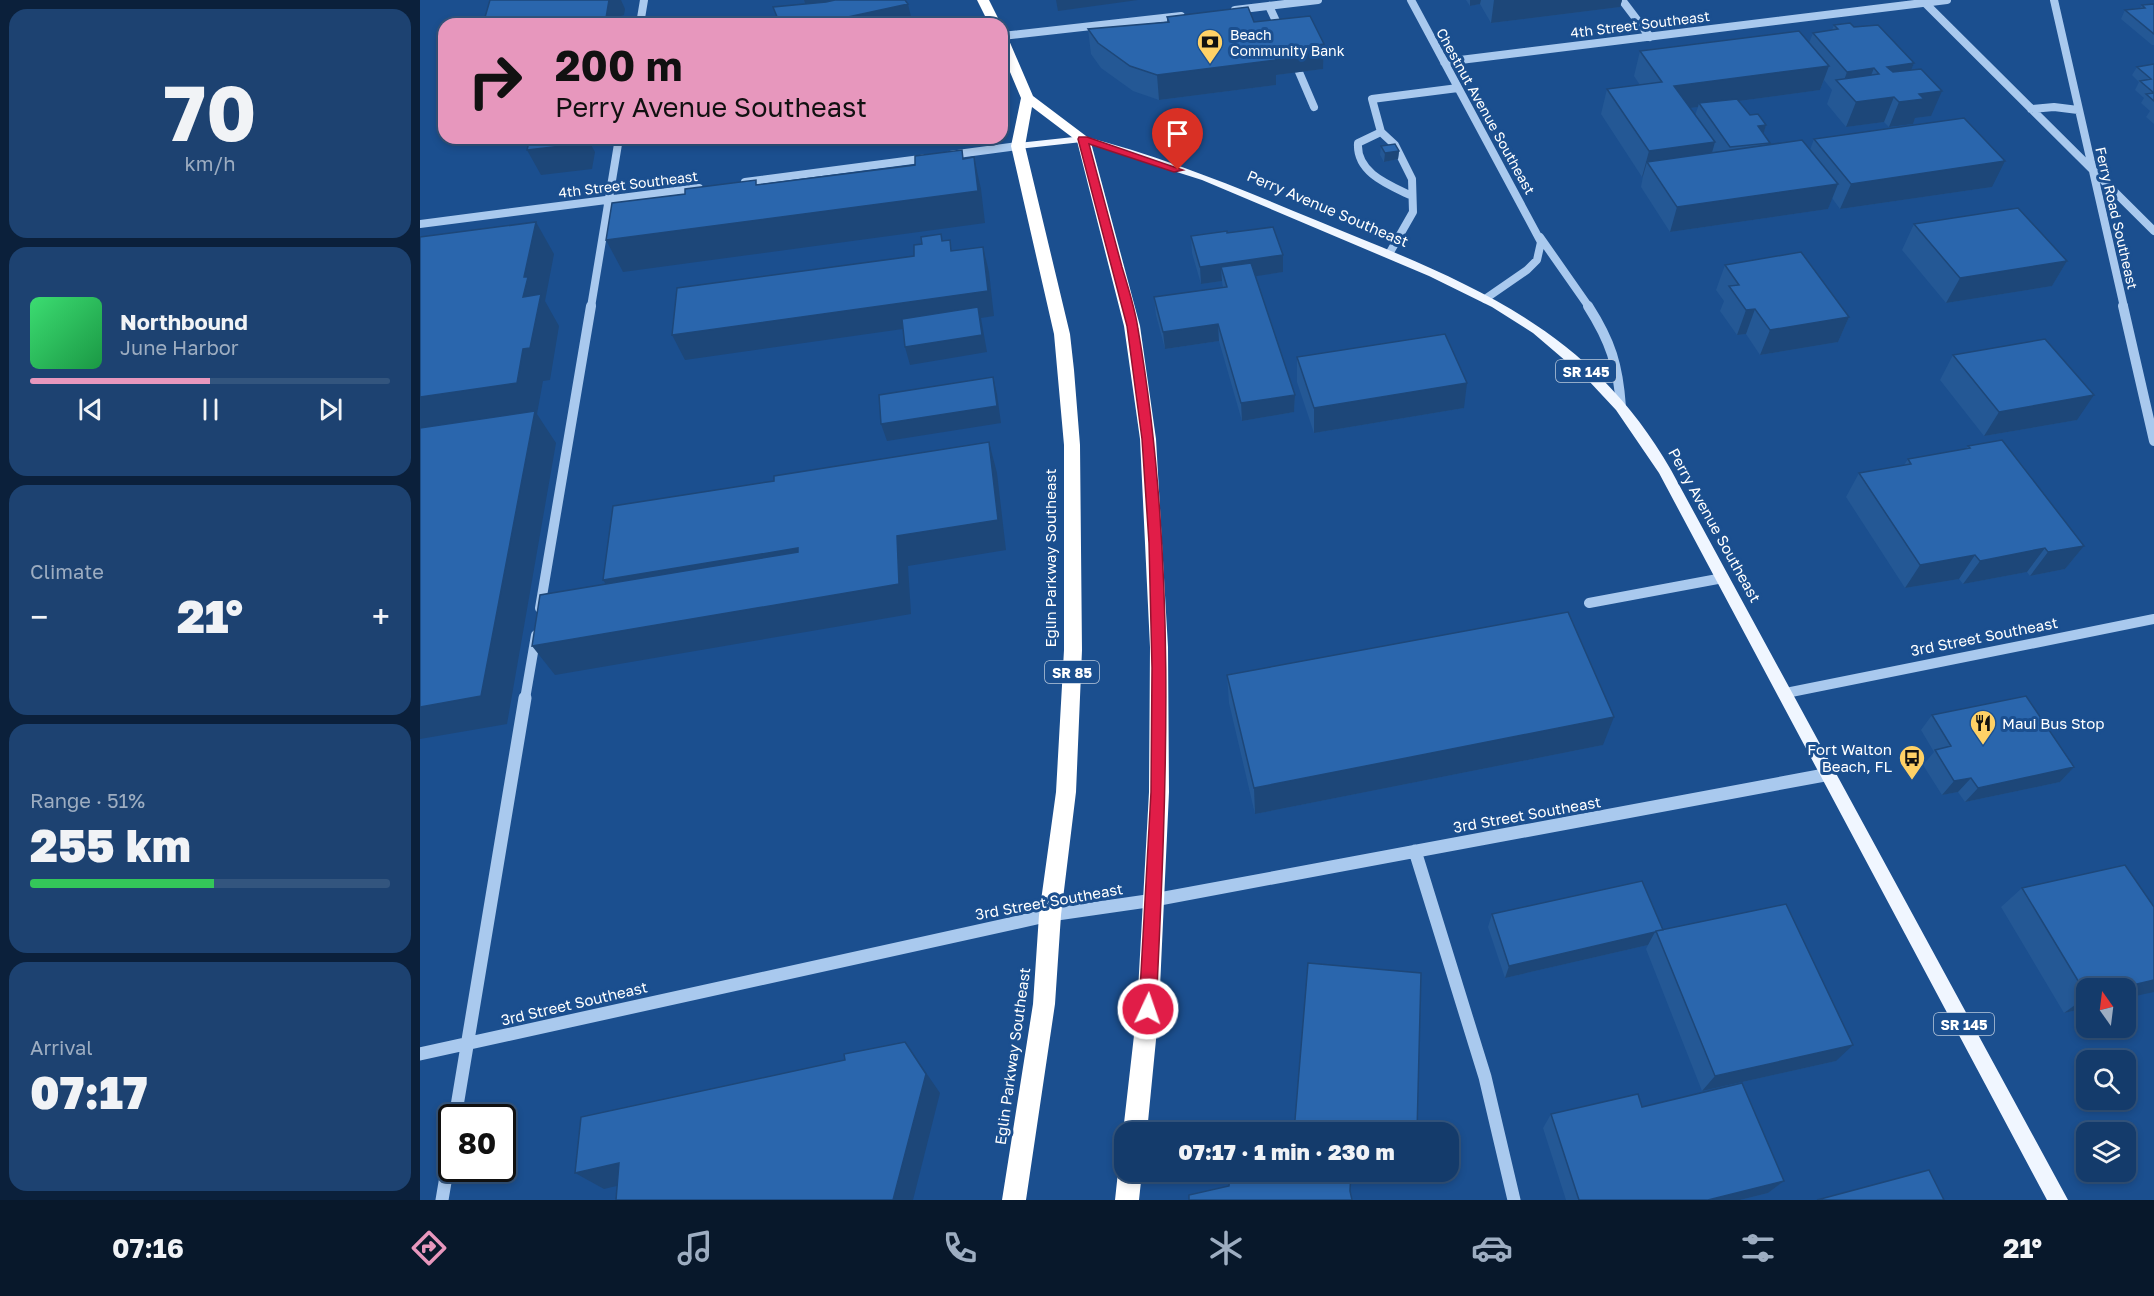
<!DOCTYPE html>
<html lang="en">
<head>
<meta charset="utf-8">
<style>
	body { margin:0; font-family:"Golos Text",sans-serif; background:#1d4271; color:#f1f3f6; height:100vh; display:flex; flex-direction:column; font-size:22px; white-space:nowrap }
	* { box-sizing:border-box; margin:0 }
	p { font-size:20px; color:#9dadc1 }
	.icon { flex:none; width:33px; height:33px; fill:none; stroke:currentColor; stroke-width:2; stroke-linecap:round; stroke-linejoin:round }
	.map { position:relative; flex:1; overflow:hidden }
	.sheet { display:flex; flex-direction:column; gap:9px; padding:9px; background:#0b203b; width:420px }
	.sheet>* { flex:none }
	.hud { position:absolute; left:18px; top:18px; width:570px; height:126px; border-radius:18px; box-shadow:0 3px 9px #0003,0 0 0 2px #33557e; background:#e797bd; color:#111; overflow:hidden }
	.needle { width:39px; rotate:346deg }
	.controls { position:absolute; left:1656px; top:978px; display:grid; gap:12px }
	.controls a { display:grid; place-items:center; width:60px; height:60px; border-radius:12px; background:#143b6b; box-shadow:0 3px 9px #0003,0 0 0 2px #33557e; font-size:30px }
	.speed { position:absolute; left:18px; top:1104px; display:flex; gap:12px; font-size:30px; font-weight:700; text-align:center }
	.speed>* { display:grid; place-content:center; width:78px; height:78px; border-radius:50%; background:#143b6b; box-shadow:0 3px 9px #0003,0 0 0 2px #33557e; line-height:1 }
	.speed .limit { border:3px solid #111; border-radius:9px; background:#fff; color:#111 }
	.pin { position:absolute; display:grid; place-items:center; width:51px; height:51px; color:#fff; margin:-62px -26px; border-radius:50% 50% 50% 0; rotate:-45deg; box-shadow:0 0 6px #0007 }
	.pin .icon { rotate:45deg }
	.me { position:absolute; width:66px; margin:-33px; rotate:3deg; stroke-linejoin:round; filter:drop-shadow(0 0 4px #0008) }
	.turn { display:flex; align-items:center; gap:21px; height:126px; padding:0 18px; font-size:27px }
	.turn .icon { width:78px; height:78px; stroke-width:2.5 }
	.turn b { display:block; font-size:42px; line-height:51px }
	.big { font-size:45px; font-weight:800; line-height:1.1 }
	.sheet .tile { flex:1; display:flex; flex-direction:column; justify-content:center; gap:9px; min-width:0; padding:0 21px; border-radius:18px; background:#1d4271 }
	.sheet .dial { align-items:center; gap:0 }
	.dial b { font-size:78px; line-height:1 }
	.song { display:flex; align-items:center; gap:18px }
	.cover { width:72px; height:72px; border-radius:9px; background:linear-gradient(135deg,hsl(140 70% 55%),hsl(140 70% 35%)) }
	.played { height:6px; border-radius:3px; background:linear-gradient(90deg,#e797bd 50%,#33557e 50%) }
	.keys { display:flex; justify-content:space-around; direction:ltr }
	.heat { display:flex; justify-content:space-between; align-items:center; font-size:33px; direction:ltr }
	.charge { height:9px; border-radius:4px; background:linear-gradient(90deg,#34c759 51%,#33557e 0) }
	.trip { position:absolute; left:694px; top:1122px; width:345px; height:60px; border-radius:18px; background:#143b6b; box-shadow:0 3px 9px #0003,0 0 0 2px #33557e; font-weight:800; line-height:60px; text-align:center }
	.dock { display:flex; height:96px; justify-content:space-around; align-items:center; background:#08182b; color:#9dadc1 }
	.dock .icon { width:42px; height:42px }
	.dock .current { color:#e797bd }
	.dock b { font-size:27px; color:#f1f3f6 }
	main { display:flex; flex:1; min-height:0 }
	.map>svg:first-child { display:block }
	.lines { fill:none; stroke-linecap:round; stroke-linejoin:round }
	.minor-far2 { stroke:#a9c9ee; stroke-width:8 }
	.minor-far1 { stroke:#a9c9ee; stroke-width:10 }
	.minor { stroke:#a9c9ee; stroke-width:13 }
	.major { fill:#f0f6ff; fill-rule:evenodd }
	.highway { fill:#fff; fill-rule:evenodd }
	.wall { fill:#245895; fill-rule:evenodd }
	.shaded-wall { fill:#1d4779 }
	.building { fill:#2a66ad; stroke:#1d4779; stroke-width:1.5 }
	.route { fill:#e11d48; stroke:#92132f; stroke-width:1.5 }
	.labels { text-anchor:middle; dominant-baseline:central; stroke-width:6; stroke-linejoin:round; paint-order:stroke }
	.far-street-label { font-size:14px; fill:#fff; stroke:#1b4f8f }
	.far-poi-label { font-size:14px; fill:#fff; stroke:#1b4f8f; text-anchor:start }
	.shield { fill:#1b4f8f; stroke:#bbcadd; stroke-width:1.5 }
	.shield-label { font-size:14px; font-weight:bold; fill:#fff }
	.street-label { font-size:15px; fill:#fff; stroke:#1b4f8f }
	.poi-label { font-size:15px; fill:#fff; stroke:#1b4f8f; text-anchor:start }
</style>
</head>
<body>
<main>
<section class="sheet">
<div class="tile dial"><b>70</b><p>km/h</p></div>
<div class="tile">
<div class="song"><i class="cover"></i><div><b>Northbound</b><p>June Harbor</p></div></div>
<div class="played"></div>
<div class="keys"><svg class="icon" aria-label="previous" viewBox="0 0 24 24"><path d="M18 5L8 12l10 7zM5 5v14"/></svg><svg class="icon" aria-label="pause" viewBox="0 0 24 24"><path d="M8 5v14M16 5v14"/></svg><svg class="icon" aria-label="next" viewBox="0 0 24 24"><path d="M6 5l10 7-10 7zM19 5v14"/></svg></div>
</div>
<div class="tile"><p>Climate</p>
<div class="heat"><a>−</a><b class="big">21°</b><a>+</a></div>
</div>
<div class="tile"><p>Range · 51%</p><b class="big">255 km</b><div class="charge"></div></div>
<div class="tile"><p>Arrival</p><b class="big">07:17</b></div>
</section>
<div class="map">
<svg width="1734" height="1200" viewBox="0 0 1734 1200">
	<rect width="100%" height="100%" fill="#1b4f8f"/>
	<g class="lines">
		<path class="minor-far2" d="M991,0L1121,242L1117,260L1107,270L1065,299
			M1202,0L1230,37
			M1502,0L1734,231
			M1634,0L1704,307
			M849,6L861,32
			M815,10L898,0
			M220,24L224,0
			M582,36L761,16
			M1024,62L1527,0
			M879,72L894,107
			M1611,109L1634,107L1658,110
			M961,132L938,143C936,173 969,185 992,196
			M530,155L598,146
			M325,182L508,158
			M0,224L279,188
			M1120,237L1169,307
			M969,254L993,212L992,179L975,145L961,132L952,99L1038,88
			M171,307L199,138"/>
		<path class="minor-far1" d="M1168,306C1191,342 1198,365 1201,407
			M1703,306L1734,441
			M1169,603L1303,578
			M120,608L171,306
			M1366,693L1734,619
			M105,699L116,635"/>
		<path class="minor" d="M995,851L1065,1077L1094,1200
			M0,1054L630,915L734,900L1410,774
			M35,1118L105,698
			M22,1200L32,1141"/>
		<path class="major" d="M663,136C744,157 821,189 898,221C1044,281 1168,325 1251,470L1648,1200H1627L1239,473L1196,410L1168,380L1113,333L1072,307L1009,276L782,180L662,142L598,149L593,146L598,143Z"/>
		<path class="highway" d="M557,0H569L581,24H569Z
			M582,34L588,38L613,96L670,139L720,326L736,439L748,647L749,792L739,1009L727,1132H705V1136L703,1132L717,1009L729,792L730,647L720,439L704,326L657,141L612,107L605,146L650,334L654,370L660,445L662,650L656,792L641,915L635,1004L606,1200H582L613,1004L619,915L636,792L644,650V445L634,334L591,146L601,98L582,53Z
			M705,1162V1172H722L719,1200H695L698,1172L701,1163Z"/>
	</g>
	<path class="wall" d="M384,0H485L492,21L487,22L499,24H359L353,7L385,4Z
		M1046,0H1202L1200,7L1071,23L1060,4L1050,6Z
		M1734,4V45H1732L1701,19L1705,10L1720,8L1722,5Z
		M747,17L834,22L904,44L903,69L856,75V85L739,100L713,91L681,68L671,54L668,29L747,23Z
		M1414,25L1434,27L1494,63L1491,70L1511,116L1495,118L1493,124L1469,127L1464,122L1426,127L1407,104L1412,90L1404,80L1400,90L1319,101L1330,115L1346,125L1343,133L1350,143L1349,145L1390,150L1394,139L1572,187L1420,209L1412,198L1408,209L1250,232L1221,187L1223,176L1222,177L1181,114L1187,89L1220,85L1214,76L1220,51L1389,43L1393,33L1412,30ZM1278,107L1275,115L1270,108Z
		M1734,64V124L1726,117L1730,111L1721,103L1724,98L1715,90L1719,82L1712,75L1717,67Z
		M961,146L979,151L978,159L964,162L960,155Z
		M1494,224L1647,261L1632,286L1526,303L1482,250Z
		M807,233L863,272L835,276L875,395L874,412L822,421L799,341L745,349L736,315L734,297L803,288L802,281L781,284L772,253L771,236Z
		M1305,265L1429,317L1418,342L1340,355L1326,334L1317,335L1300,311L1304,301L1296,290Z
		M1533,355L1657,420L1564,436L1520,380Z
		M877,357L1044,408L894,433L877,382Z
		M1548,446L1664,546L1645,569L1610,576L1607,572L1543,584L1539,579L1485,588L1426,497L1439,473L1484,465L1488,459L1547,449Z
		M807,675L1183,745L835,814L809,703Z
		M1512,715L1654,767L1640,782L1545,802L1538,792L1522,795L1503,765L1514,752L1501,730Z
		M1602,888L1666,988V1008L1644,1013L1581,907Z
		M1072,914L1243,930L1416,1061L1282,1091L1226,949L1228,945L1085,978L1068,927Z
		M1222,1107L1364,1181L1348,1193L1320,1200H1146L1123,1128L1131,1114Z"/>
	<path class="shaded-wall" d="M189,0H201L205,9L204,15L201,16L200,24H185Z
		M384,0H472L388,15Z
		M636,0H718L638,11Z
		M1050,0H1061L1060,4L1050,6Z
		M1074,0H1202L1200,7L1071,23Z
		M488,4L492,21L479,24H415L414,20Z
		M904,44L903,69L856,75V85L739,100L737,75L853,51Z
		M1494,63L1484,88L1467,67Z
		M1409,66L1400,90L1281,106L1279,103L1278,107L1247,111L1254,86Z
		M1454,68L1444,93L1422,86L1427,72Z
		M1522,91L1511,116L1495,118L1493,124L1469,127L1479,102L1499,94Z
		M1474,97L1464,122L1426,127L1436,102Z
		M1346,125L1341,142L1338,126Z
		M161,138H171L170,143L175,152L172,169L121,175L107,150Z
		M1295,142L1288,167L1227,162L1223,176L1222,177L1229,151Z
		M979,151L978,159L964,162L965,153Z
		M554,157L561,189L565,223L203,272L186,240Z
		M1585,161L1572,187L1420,209L1431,184Z
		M1418,184L1408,209L1250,232L1257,207Z
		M116,222L134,254L125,301L139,326L130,380L123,381L117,414L136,443L87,724L0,739V397L103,297L104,277Z
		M563,247L569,272L574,316L561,318L567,352L490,365L485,347L560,318L265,360L252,335Z
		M863,255V272L805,281L801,267L802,281L781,284L780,267Z
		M1647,261L1632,286L1526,303L1540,278Z
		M1335,309L1326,334L1317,335L1326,310Z
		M1429,317L1418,342L1340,355L1350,330Z
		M798,324L799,341L745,349L743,332Z
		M573,377L577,394L581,423L467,441L461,424Z
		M1047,383L1044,408L894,433V408Z
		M875,395L874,412L822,421L821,403Z
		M1674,395L1657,420L1564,436L1579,412Z
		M569,442L577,473L586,550L488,566L491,614L135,675L112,646L477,536Z
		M1664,546L1645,569L1610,576L1628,552Z
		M378,548L393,578L204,609L183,580Z
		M1625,548L1607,572L1543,584L1560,561Z
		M1555,555L1539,579L1485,588L1500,565Z
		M1194,717L1183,745L835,814L834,788Z
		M1654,767L1640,782L1545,802L1558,788Z
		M1551,778L1538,792L1522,795L1534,781Z
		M1235,932L1228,945L1085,978L1089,966Z
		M1734,980V992L1706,998V988H1700Z
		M1666,997V1008L1644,1013Z
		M485,1042L520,1093L493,1200H473Z
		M1433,1045L1416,1061L1282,1091L1295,1076Z
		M199,1163L226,1179L184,1189L155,1173Z
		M1364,1181L1348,1193L1320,1200H1288Z"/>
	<path class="building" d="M70,0H189L185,24H63Z
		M415,0H485L488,4L414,20L371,24H360L353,7L406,2Z
		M1734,4V34L1705,10L1725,8L1722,5Z
		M828,7L834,22L890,16L904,44L853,51L856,60L737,75L710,66L678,43L668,29L749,22L747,17Z
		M499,21V24H472Z
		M1430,23L1434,27L1458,25L1494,63L1467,67L1473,72L1501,69L1522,91L1499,94L1504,99L1479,102L1474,97L1436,102L1416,80L1459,74L1454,68L1427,72L1393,33L1418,29L1414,25Z
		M1379,31L1409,66L1254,86L1295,142L1229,151L1187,89L1242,82L1220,51Z
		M1734,64V101L1726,94L1734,93L1720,81L1731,79L1717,67Z
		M1317,99L1330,115L1338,114L1346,125L1338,126L1350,143L1310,147L1279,103Z
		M1544,118L1585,161L1431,184L1394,139Z
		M110,138H161L159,144L107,150Z
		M1382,140L1418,184L1257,207L1227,162Z
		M975,144L979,151L965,153L961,146Z
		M542,150L543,159L554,157L558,191L186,240L192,203L265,194V189L336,180V185L495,165V156Z
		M1598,208L1647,261L1540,278L1494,224Z
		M116,222L104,277H108L103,297L121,294L110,348L103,349L97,383L0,397V237Z
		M853,227L863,255L780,267L771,236L807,231V233Z
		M521,234L522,241L530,240L531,251L563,247L568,291L252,335L257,288L494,256V245L502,244L501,237Z
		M1381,252L1429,317L1350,330L1335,309L1326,310L1309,286L1319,285L1305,265Z
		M831,263L875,395L821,403L798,324L743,332L734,297L807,287L801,267Z
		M558,307L562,335L485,347L482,319Z
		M1025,334L1047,383L894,408L877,357Z
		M1625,339L1674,395L1579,412L1533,355Z
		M573,377L577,406L461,424L459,395Z
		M115,411L61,696L0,707V428Z
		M1582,440L1664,546L1628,552L1625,548L1560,561L1555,555L1500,565L1439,473L1491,464L1488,459L1550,448L1548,446Z
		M569,442L578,520L477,536L479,584L112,646L120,595L378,552V548L183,580L193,506L354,481V476Z
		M1148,612L1194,717L834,788L807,675Z
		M1606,696L1654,767L1558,788L1551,778L1534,781L1515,750L1531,746L1512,715Z
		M1705,865L1734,907V980L1700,988H1666V994L1602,888Z
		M1222,881L1243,930L1236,931L1235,932L1089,966L1072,914Z
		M1366,904L1433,1045L1295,1076L1236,931Z
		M888,963L1001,973L997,1132H874Z
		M485,1042L506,1074L473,1200H196L199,1163L155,1173L161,1117L425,1060L424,1054Z
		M1322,1083L1364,1181L1288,1200H1159L1131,1114L1218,1094L1222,1107Z
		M1509,1170L1524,1200H1397Z
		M810,1172H931L930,1191L932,1200H769V1195L809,1186Z"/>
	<path class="route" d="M659,137H667L763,170L754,172L669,144C680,185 691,226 702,267C708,287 715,308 718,329C757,554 747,782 736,1009L734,1015L728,1017L722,1015L719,1009L731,792L732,668L729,543L722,439L707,326L658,139Z"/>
	<defs>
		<g id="bank-pin" transform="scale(1.35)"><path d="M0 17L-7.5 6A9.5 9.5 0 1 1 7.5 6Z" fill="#ffd166" stroke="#1b4f8f"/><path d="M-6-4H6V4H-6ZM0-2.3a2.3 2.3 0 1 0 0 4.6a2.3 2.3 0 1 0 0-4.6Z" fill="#111"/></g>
		<g id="restaurant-pin" transform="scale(1.35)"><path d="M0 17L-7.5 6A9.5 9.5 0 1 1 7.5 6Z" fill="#ffd166" stroke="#1b4f8f"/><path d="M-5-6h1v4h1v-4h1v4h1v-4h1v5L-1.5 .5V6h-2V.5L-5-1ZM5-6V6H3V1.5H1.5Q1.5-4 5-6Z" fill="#111"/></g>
		<g id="bus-pin" transform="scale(1.35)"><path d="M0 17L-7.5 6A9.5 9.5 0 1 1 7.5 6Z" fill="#ffd166" stroke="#1b4f8f"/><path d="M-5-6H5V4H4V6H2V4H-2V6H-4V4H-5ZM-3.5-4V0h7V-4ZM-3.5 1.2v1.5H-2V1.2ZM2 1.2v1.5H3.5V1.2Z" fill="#111"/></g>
	</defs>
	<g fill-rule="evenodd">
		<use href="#bank-pin" x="790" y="42"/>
		<use href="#restaurant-pin" x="1563" y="723"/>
		<use href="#bus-pin" x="1492" y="758"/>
	</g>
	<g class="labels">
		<g class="far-street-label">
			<text transform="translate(1220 24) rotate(-7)">4th Street Southeast</text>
			<text transform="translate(1066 111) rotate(61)">Chestnut Avenue Southeast</text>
			<text transform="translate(208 184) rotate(-7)">4th Street Southeast</text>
			<text transform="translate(1697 218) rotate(77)">Ferry Road Southeast</text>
		</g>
		<g class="far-poi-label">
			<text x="810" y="34">Beach<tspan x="810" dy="16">Community Bank</tspan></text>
		</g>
		<g class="shield">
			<rect x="1136" y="360" width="60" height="22" rx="4.5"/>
			<rect x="625" y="661" width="54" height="22" rx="4.5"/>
			<rect x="1514" y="1013" width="60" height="22" rx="4.5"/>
		</g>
		<g class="shield-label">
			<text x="1166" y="371">SR 145</text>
			<text x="652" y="672">SR 85</text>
			<text x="1544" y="1024">SR 145</text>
		</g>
		<g class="street-label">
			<text transform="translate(908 208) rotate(23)">Perry Avenue Southeast</text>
			<text transform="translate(1295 525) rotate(61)">Perry Avenue Southeast</text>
			<text transform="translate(630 558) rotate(-90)">Eglin Parkway Southeast</text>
			<text transform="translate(1564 636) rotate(-11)">3rd Street Southeast</text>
			<text transform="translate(1107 814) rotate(-10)">3rd Street Southeast</text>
			<text transform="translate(629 901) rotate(-10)">3rd Street Southeast</text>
			<text transform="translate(154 1003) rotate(-13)">3rd Street Southeast</text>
			<text transform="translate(592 1056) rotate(-82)">Eglin Parkway Southeast</text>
		</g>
		<g class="poi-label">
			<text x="1582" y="723">Maui Bus Stop</text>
			<text x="1472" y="749" text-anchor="end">Fort Walton<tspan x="1472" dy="17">Beach, FL</tspan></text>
		</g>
	</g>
</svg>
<div class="controls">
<a><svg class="needle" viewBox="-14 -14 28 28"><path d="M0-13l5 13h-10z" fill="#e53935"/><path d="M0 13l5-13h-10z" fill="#9dadc1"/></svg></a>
<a><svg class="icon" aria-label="search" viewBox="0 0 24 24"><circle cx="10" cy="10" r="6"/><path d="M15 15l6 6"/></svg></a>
<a><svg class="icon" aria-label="layers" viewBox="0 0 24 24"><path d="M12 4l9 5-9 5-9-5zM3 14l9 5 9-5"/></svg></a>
</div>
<div class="speed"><div class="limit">80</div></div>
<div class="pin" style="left:758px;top:170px;background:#d93025"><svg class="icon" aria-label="arrive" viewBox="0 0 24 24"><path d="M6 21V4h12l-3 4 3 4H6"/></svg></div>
<svg class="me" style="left:728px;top:1009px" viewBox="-20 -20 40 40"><circle r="17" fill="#e11d48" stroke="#fff" stroke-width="3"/><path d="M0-11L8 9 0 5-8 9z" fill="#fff"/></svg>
<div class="trip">07:17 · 1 min · 230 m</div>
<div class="hud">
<div class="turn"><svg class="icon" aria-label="right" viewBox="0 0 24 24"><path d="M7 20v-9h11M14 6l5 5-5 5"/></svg><div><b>200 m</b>Perry Avenue Southeast</div></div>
</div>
</div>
</main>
<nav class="dock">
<b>07:16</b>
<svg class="icon current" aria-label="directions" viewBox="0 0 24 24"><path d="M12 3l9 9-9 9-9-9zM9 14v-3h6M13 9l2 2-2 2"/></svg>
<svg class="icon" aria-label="music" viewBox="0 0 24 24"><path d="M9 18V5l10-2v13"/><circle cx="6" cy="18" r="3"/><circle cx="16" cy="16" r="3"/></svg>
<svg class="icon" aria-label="phone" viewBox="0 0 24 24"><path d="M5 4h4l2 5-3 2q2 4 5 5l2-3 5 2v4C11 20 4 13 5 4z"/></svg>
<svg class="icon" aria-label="climate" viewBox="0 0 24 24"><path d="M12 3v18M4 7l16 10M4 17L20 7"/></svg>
<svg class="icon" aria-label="car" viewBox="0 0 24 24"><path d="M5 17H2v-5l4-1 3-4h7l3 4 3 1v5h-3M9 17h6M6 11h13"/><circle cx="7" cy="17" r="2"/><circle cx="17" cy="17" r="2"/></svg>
<svg class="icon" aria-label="filters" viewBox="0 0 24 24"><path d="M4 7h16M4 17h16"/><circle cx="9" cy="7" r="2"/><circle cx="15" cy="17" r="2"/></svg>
<b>21°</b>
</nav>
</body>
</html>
